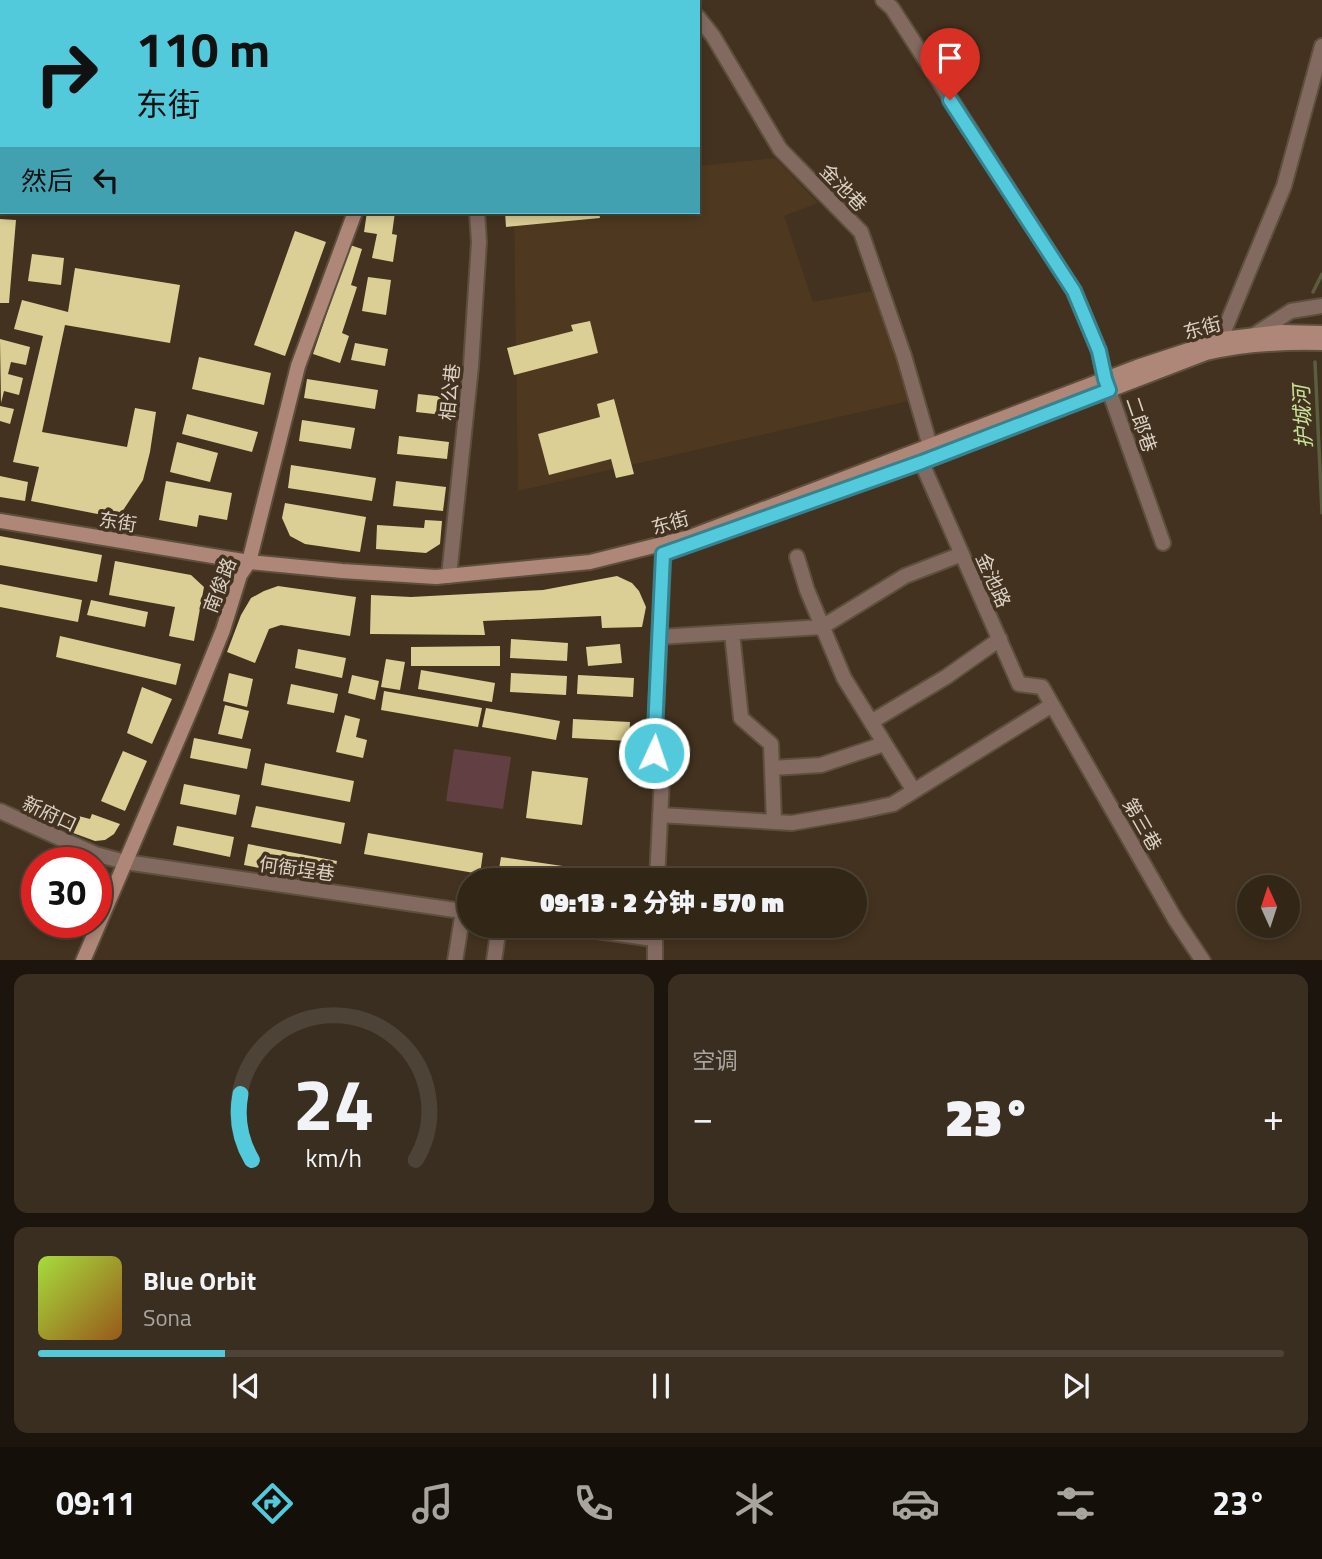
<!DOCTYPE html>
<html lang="zh">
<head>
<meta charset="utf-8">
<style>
	body { margin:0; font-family:"Titillium Web","Noto Sans SC",sans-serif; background:#3a2e20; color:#f1f3f6; height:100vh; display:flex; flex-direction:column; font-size:26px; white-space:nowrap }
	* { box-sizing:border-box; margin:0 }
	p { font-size:23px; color:#a8a5a1 }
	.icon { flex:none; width:38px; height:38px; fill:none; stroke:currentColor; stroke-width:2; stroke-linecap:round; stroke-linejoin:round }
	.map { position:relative; height:960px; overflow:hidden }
	.sheet { display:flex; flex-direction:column; gap:14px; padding:14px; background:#1c150d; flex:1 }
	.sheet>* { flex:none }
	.hud { position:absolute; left:0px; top:0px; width:700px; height:214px; box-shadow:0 4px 10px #0003,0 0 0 2px #4d4336; background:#53cadc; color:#111; overflow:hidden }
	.needle { width:46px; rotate:357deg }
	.controls { position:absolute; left:1237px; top:875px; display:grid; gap:14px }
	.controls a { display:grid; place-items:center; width:63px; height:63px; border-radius:50%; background:#322617; box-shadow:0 4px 10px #0003,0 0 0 2px #4d4336; font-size:35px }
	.speed { position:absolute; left:21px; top:847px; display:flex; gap:14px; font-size:35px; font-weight:700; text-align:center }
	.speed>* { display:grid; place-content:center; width:91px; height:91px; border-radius:50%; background:#322617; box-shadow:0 4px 10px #0003,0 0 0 2px #4d4336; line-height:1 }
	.speed .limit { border:10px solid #d22; background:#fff; color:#111 }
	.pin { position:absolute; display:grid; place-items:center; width:60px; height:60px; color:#fff; margin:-72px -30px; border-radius:50% 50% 50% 0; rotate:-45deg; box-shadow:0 0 7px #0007 }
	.pin .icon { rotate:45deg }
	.me { position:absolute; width:77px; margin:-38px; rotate:3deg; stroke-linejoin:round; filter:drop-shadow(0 0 5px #0008) }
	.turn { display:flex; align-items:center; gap:24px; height:147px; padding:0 21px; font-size:32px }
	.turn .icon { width:91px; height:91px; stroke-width:2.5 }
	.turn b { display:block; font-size:49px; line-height:60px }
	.then { display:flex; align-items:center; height:66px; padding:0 21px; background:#0003; gap:14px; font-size:26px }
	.big { font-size:52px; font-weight:800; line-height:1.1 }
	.sheet .card { flex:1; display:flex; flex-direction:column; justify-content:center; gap:10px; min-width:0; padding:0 24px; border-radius:14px; background:#3a2e20 }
	.sheet .dial { align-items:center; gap:0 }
	.dial svg { height:182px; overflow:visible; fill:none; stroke:#4d4336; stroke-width:7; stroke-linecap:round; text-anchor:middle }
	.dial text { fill:#f1f3f6; stroke:none }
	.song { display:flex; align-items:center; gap:21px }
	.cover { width:84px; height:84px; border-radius:10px; background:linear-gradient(135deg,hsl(80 70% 55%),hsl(30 70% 35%)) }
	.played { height:7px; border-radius:4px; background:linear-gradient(90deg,#53cadc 15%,#4d4336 15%) }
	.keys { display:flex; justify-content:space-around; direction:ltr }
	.heat { display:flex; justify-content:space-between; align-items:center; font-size:38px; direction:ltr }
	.sheet .tiles { flex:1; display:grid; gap:14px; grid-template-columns:1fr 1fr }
	.card:last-child { grid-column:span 2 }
	.trip { position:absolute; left:457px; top:868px; width:410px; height:70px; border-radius:35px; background:#322617; box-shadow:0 4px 10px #0003,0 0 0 2px #4d4336; font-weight:800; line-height:70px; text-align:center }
	.tabs { display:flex; height:112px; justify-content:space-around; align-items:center; background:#140f09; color:#a8a5a1 }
	.tabs .icon { width:49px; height:49px }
	.tabs .current { color:#53cadc }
	.tabs b { font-size:32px; color:#f1f3f6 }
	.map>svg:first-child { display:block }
	.built { fill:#4e381f }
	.green { fill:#613f42 }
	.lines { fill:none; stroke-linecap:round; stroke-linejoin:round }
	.stream { stroke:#585e3e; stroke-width:3.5 }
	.building { fill:#dccf95 }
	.minor-casing { stroke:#5e4f3d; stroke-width:18 }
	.tertiary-casing { stroke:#5e4f3d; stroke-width:18 }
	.secondary-casing { stroke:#5e4f3d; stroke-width:18 }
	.minor { stroke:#836a61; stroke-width:14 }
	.tertiary { stroke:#836a61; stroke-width:14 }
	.secondary { stroke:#ae8778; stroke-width:14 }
	.route-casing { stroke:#36838f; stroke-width:18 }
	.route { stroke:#53cadc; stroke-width:12 }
	.labels { text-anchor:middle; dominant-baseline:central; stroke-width:7; stroke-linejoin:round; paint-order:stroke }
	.street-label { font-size:19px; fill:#dbd1c5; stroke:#43321f }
	.water-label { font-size:21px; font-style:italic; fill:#c7e495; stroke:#43321f }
</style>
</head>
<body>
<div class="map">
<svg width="1322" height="961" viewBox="0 0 1322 961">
	<rect width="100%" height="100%" fill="#43321f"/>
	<path class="built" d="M775,158L818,203L784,216L813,302L878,290L908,401L518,491L514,212H698V166Z"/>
	<path class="green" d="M454,749L511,757L503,809L446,801Z"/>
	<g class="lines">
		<path class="stream" d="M1313,292L1322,274
			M1315,362L1322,513"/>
	</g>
	<path class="building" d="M367,212H395L392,234L397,235L393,262L372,258L377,234L364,232Z
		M505,212H599L600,218L506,227Z
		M0,219L16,220L9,303H0Z
		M295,231L326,242L285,356L254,345Z
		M350,245L362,249L351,285L357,287L342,333L349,336L340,363L313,354Z
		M32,254L64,258L61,285L28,281Z
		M75,268L180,285L170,343L65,325L42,432L127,447L135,408L156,412L150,452L143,480L118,518L31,501L39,467L13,462L43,336L14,329L22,300L68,312Z
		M368,277L391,280L386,315L362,311Z
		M590,321L598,353L514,375L507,348L573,331L571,325Z
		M0,339L30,347L26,365L11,362L8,374L23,378L19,395L4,391L1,403Z
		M355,343L388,349L385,366L351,360Z
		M199,357L271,373L264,405L192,389Z
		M307,379L378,390L375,409L304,398Z
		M418,394L454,398L452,416L416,412Z
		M614,399L634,474L616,478L611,459L549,475L538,434L600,417L597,404Z
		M0,406L14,409L10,424L0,421Z
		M187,414L258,432L252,452L182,434Z
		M302,420L355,428L351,449L299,441Z
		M399,436L449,442L447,459L397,454Z
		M177,442L218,453L210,482L170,472Z
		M291,465L376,478L372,501L288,488Z
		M0,476L28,482L25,501L0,497Z
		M166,481L232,493L227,520L199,515L197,527L159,520Z
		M396,481L446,487L443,511L393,506Z
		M285,503L366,517L360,552L305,544L290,536L282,518Z
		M425,520L442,521L440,544L426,553L376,549L377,525L424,528Z
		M0,536L102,555L97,582L0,565Z
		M115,561L191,575L204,587L194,641L169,636L175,607L109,595Z
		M617,576L632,583L639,591L646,607L642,627L602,628L601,616L483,621L485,635L370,634L371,595L411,597L543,590Z
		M0,584L82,600L78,622L0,607Z
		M278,586L356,597L350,636L281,625L269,629L255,663L227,652L241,615L251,598L264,591Z
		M91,600L148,612L145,627L87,615Z
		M60,636L181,664L176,685L56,657Z
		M511,639L568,643L567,661L510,658Z
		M620,644L622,663L588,666L586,647Z
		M500,646V666H411V647Z
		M298,649L346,658L342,678L295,668Z
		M386,659L405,662L400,690L381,687Z
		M421,670L495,683L492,702L418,689Z
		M229,673L253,679L247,707L223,701Z
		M511,673L567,676L566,695L510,692Z
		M352,675L379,681L375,700L348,693Z
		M578,675L634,678L633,697L577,694Z
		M291,684L338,694L334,713L287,704Z
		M142,687L172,699L152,744L127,733Z
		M384,691L482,708L478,727L381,710Z
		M225,705L249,711L242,739L218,734Z
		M486,708L560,721L556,740L482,727Z
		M345,715L360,719L356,737L367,740L363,758L336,752Z
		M573,719L630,722L629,741L572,738Z
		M194,738L251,749L247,769L190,758Z
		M123,751L147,761L125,811L101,801Z
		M265,763L354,781L350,802L261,785Z
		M532,771L588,778L582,825L526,818Z
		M184,784L240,795L236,815L180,804Z
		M256,806L345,823L341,844L251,827Z
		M71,814L90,819L92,814L120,824L114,834L105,840L95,841L65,830Z
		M177,826L234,837L230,857L173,845Z
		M368,833L483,853L480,874L364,854Z
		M248,844L337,861L333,882L244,865Z
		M501,857L583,869L582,880H531L498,875Z"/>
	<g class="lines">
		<g class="minor-casing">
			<path id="minor" d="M452,0L453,2
				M686,0L687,2
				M883,0L892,8L1074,291L1099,351L1105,379L1163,543
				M698,17L713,36L780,149L861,232L904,356L930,446
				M1254,335L1291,311L1322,306
				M917,452L1019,684L1042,687L1175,919L1203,961
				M797,557L807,590L844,678L914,791
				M449,576L471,366L479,242L477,212
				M732,633L741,718L771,744L774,821
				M659,637L822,627L905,576L962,554
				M871,722L946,677L1000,639
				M772,768L821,765L884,744
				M0,811L95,854L125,862L469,912
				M660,815L792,823L861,811L893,804L1052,705
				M657,880L662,778L654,753L664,544
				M561,926L654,939
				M655,926V961
				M455,961L463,912
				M494,961L499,926"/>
		</g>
		<g class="tertiary-casing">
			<path id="tertiary" d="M1217,348L1284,186L1322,46"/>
		</g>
		<g class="secondary-casing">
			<path id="secondary" d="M412,2V0
				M809,502L922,462L1206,353C1244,344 1283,342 1322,343
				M0,521L249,562L342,571L436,577L590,562L690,537L1137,367L1222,339L1282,332L1322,333
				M83,961L191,709L223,630L240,575L249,562L298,366L355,212"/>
		</g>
		<use href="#minor" class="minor"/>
		<use href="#tertiary" class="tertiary"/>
		<use href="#secondary" class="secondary"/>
	</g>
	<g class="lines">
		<g class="route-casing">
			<path id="route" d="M654,753L663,554L922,462L1109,390L1105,379L1099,351L1074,291L950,100"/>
		</g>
		<use href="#route" class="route"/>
	</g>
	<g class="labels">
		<g class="street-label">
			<text transform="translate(844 187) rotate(46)">金池巷</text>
			<text transform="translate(1202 327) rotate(-15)">东街</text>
			<text transform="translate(449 392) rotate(-84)">相公巷</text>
			<text transform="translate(1142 424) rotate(71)">二郎巷</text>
			<text transform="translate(118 521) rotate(9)">东街</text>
			<text transform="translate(670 522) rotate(-16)">东街</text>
			<text transform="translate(994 580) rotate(66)">金池路</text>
			<text transform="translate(219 585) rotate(-69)">南俊路</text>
			<text transform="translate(50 813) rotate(25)">新府口</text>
			<text transform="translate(1143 824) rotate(60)">第三巷</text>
			<text transform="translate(297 868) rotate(8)">何衙埕巷</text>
		</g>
		<g class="water-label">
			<text transform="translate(1302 417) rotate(-93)">护城河</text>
		</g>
	</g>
</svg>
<div class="controls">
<a><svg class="needle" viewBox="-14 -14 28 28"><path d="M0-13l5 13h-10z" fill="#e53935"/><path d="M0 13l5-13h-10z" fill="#a8a5a1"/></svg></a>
</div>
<div class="speed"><div class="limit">30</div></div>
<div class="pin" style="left:950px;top:100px;background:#d93025"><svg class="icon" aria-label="arrive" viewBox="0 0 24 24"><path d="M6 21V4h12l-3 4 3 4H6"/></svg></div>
<svg class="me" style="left:654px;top:753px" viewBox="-20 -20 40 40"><circle r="17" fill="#53cadc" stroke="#fff" stroke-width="3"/><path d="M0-11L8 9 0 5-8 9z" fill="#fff"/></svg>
<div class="trip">09:13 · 2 分钟 · 570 m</div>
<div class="hud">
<div class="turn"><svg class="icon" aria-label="right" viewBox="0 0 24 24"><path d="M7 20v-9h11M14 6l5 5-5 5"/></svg><div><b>110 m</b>东街</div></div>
<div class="then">然后<svg class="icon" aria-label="left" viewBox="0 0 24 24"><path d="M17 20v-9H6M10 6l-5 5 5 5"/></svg></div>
</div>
</div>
<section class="sheet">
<div class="tiles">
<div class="card dial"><svg viewBox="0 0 100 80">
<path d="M14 69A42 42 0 1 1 86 69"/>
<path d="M14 69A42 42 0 0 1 9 40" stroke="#53cadc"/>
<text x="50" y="56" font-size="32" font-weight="700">24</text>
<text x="50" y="72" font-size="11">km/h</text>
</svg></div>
<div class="card"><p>空调</p>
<div class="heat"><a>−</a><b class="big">23°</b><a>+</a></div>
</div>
<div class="card">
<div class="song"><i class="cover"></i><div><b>Blue Orbit</b><p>Sona</p></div></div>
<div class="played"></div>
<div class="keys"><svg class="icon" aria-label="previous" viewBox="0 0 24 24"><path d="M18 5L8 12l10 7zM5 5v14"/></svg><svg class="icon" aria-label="pause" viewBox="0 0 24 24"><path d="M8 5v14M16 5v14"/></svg><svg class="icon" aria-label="next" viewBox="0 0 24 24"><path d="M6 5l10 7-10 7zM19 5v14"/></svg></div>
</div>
</div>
</section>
<nav class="tabs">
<b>09:11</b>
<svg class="icon current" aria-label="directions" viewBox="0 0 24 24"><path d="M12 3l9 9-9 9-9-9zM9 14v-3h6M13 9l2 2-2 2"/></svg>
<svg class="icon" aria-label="music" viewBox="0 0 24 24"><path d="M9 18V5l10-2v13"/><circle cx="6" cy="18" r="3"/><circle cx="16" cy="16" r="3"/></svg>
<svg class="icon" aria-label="phone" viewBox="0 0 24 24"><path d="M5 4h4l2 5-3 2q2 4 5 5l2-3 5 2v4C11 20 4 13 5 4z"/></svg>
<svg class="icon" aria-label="climate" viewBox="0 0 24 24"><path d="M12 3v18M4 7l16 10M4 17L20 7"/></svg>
<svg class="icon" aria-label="car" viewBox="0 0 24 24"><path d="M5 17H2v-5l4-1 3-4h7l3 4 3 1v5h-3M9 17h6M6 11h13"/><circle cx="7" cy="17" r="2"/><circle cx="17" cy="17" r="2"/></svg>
<svg class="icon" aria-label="filters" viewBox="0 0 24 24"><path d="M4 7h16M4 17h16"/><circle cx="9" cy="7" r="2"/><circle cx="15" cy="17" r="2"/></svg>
<b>23°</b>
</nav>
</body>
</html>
